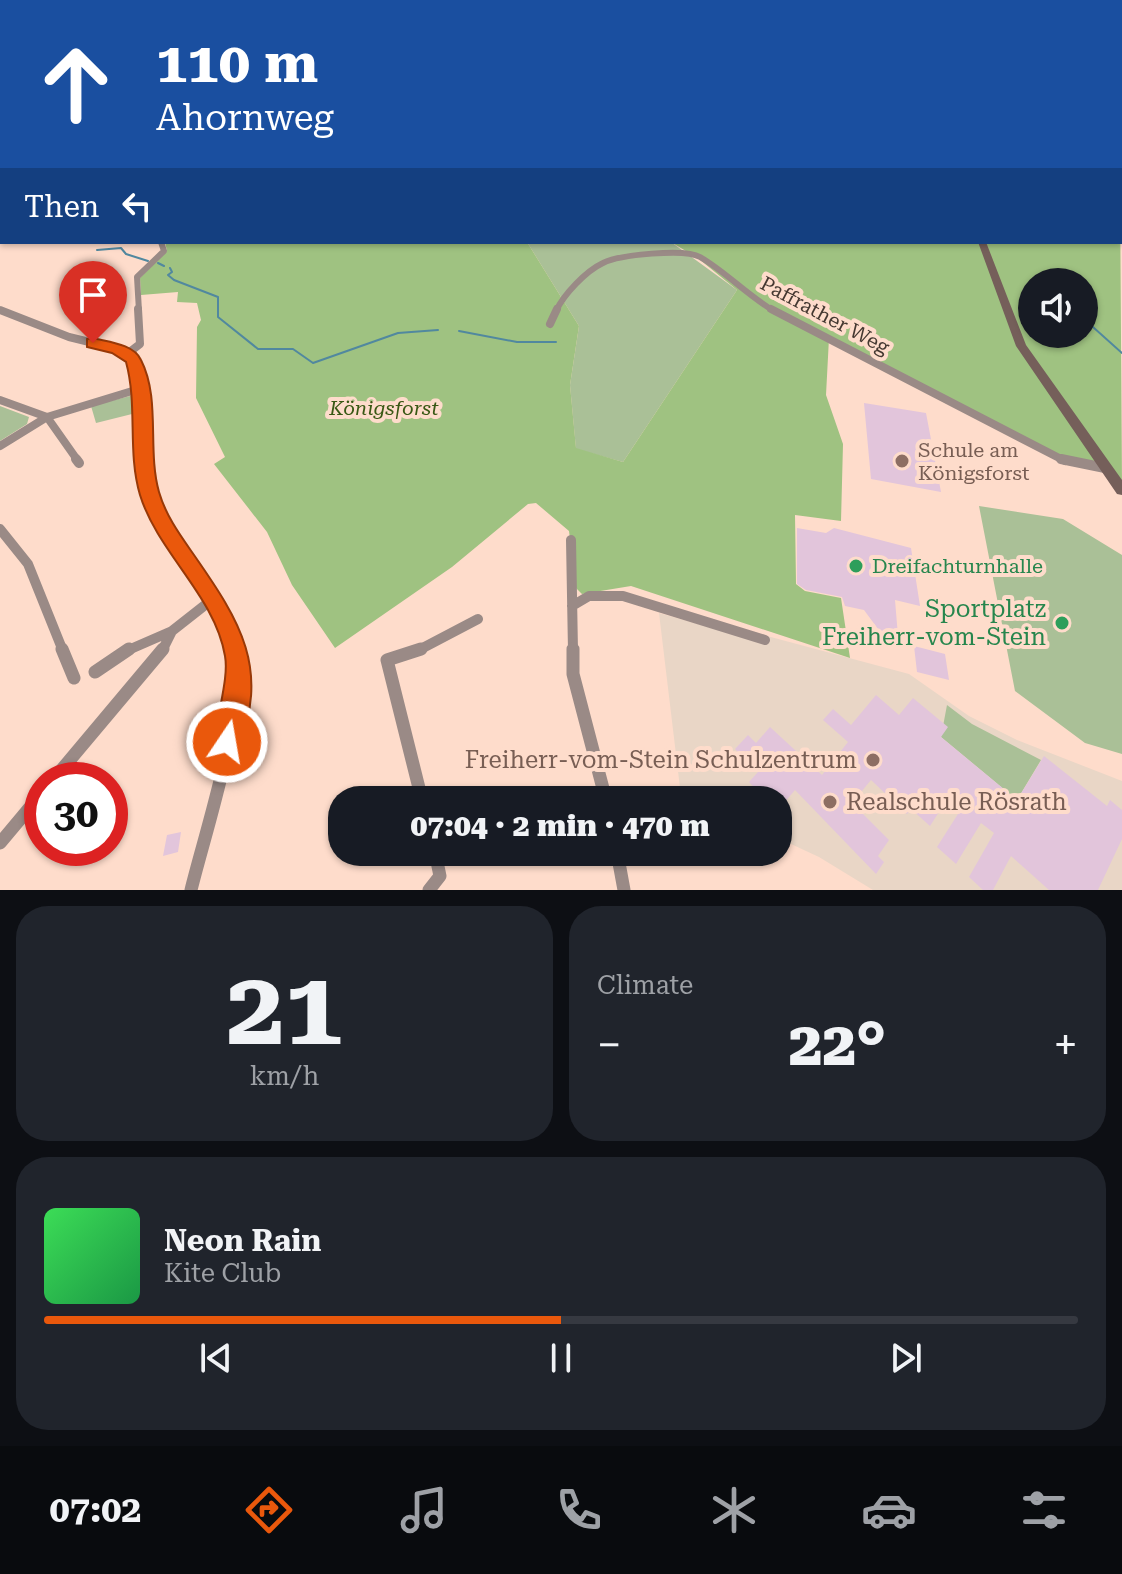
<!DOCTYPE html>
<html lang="en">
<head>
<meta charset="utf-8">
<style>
	body { margin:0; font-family:"Roboto Serif",serif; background:#20242c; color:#f1f3f6; height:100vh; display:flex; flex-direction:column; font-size:30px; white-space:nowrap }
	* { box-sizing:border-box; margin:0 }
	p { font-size:26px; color:#9ea1a6 }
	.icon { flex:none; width:44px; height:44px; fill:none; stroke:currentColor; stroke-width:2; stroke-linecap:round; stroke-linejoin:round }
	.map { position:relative; height:890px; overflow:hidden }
	.panel { display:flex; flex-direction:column; gap:16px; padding:16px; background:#0d0f14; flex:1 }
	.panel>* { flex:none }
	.hud { position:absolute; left:0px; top:0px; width:1122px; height:244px; box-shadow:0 2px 6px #0004; background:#1a4fa0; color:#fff; overflow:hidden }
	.controls { position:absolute; left:1018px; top:268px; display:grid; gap:16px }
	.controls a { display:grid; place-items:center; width:80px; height:80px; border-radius:50%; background:#171b24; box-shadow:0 2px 6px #0004; font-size:40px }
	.speed { position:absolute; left:24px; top:762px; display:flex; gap:16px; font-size:40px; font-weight:700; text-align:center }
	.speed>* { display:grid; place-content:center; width:104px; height:104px; border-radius:50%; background:#171b24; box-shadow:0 2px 6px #0004; line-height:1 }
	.speed .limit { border:12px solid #d22; background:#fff; color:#111 }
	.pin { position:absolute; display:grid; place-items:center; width:68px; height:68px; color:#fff; margin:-82px -34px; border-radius:50% 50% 50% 0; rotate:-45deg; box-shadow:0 0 8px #0007 }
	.pin .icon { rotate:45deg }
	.me { position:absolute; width:88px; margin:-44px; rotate:12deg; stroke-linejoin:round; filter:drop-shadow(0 0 6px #0008) }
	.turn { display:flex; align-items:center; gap:28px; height:168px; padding:0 24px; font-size:36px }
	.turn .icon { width:104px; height:104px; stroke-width:2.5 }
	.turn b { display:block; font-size:56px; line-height:68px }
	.then { display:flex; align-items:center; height:76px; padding:0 24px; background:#0003; gap:16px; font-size:30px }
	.big { font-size:60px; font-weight:800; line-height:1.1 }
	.panel .tile { flex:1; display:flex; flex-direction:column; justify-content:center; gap:12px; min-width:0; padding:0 28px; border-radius:32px; background:#20242c }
	.panel .dial { align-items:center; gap:0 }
	.dial b { font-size:104px; line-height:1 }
	.song { display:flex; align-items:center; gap:24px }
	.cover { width:96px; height:96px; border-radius:12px; background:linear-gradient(135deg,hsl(130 70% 55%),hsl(140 70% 35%)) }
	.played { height:8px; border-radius:4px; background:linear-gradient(90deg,#ea580c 50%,#363941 50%) }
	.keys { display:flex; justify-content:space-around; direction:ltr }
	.heat { display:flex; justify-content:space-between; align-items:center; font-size:44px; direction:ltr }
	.panel .tiles { flex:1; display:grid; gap:16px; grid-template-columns:1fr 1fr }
	.tile:last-child { grid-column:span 2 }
	.trip { position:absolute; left:328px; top:786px; width:464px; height:80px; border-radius:32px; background:#171b24; box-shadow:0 2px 6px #0004; font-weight:800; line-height:80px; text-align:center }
	.tab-bar { display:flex; height:128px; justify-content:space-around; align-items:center; background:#090b0e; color:#9ea1a6 }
	.tab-bar .icon { width:56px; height:56px }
	.tab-bar .selected { color:#ea580c }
	.tab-bar b { font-size:36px; color:#f1f3f6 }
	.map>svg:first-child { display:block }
	.education { fill:#e9d6c6 }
	.green { fill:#aac097 }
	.forest { fill:#9fc281; fill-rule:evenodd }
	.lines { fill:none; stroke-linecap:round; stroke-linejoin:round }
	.stream { stroke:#51889f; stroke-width:2 }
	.building { fill:#e2c5db }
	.street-far3 { stroke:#9a8a86; stroke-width:6 }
	.street-far2 { stroke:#9a8a86; stroke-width:8 }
	.street-far1 { stroke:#9a8a86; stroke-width:10 }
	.street { stroke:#9a8a86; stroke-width:13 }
	.secondary { fill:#755f5a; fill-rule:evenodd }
	.route { fill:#ea580c; stroke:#983908; stroke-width:2 }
	.education-dot { fill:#8d6e63; stroke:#fedccb; stroke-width:3 }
	.leisure-dot { fill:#2e9e5b; stroke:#fedccb; stroke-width:3 }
	.labels { text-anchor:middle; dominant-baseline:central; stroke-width:8; stroke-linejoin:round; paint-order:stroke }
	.street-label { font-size:20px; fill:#453831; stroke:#fedccb }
	.park-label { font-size:20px; font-style:italic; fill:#395814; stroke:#fedccb }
	.education-label { font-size:20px; fill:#785e54; stroke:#fedccb; text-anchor:start }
	.leisure-label { font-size:20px; fill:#27864d; stroke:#fedccb; text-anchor:start }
	.near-leisure-label { font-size:24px; fill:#27864d; stroke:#fedccb; text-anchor:end }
	.near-education-label { font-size:24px; fill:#785e54; stroke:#fedccb; text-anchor:end }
</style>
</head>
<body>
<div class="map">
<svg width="1122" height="890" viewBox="0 0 1122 890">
	<rect width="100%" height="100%" fill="#fedccb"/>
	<path class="education" d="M659,613L765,643L767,636L909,674L969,716L1017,740L1122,781V890H873L819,857L778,838V800H691L681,796Z"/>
	<path class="green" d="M527,242H671L737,290L623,462L576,449L570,385L579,326Z
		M134,395L136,413L96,423L91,406Z
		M0,406L29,417L27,424L0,441Z
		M979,506L1063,519L1122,555V754L1085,743L1015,691Z
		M947,705L972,724L1041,760L1017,800L941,737Z"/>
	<path class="forest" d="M1120,187L1122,486L1102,462L1062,458L829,338L826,395L843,444L841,521L795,515L796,584L805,591L841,598L850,658L631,586L582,594L576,588L569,531L536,503L528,504L452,567L335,648L292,585L267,532L214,464L225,457L196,398L197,327L201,320L197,303L177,302L178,292L141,295L140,278L167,251L165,242H527L579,326L570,385L576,448L623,462L737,290L699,259L671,242H1120ZM1032,282H1084V334H1032Z"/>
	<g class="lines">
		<path class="stream" d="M97,250L121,248L126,254L148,261
			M158,263L164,266
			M170,268L172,272L168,275L174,280L218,297V317L258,349H293L313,363L398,333L438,330
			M1037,279L1041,282
			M1084,319L1122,353
			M459,331L517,342H556"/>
	</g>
	<path class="building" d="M864,403L926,413L941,492L871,479Z
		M797,528L826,533L834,528L911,548L920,606L895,600L898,636L881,633L864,610L845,606L842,597L806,590L797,584Z
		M914,646L945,654L949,680L917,672Z
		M876,695L899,715L913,698L948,727L941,737L1017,800L1044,756L1107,806L1110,800L1122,810V839L1098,890H1049L1011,856L993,890H983L969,877L994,833L981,823L956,864L937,847L963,806L950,795L930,826L911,809L907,814L871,780L852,803L889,840L878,856L884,862L876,874L795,790L778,810V800H766L749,782L758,772L735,749L748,735L756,743L770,727L822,775L848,742L823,720L833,709L851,725Z
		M210,721H221L210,748L187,749L194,728H208Z
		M181,832L178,852L163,856L167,835Z"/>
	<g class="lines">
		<path class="street-far3" d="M139,311L137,277L164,251L161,242
			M556,311C564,294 586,271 603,263C619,255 685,248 700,257C726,272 747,295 774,311"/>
		<path class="street-far2" d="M771,309L1065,461
			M0,310L69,337L118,349L133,359L142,391L144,461
			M550,324L557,309
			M127,354L140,344L138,309
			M0,400L47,417L78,461
			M0,446L47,417L142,388"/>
		<path class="street-far1" d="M76,459L79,463
			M144,459C151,539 220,578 235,651
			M1061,459L1105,468
			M0,529L28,564L63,651
			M571,540L573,651
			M572,606L589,596H623L765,640
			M126,651L172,631L214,598
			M162,651L172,631
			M417,651L478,619"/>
		<path class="street" d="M62,649L74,678
			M421,649L387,660L422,800
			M573,649V674L606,800
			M95,672L129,649
			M53,780L163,649
			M0,843L42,793
			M617,852L624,890
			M191,890C206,829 247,707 235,649
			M429,890L440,876L435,852"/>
		<path class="secondary" d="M978,242H986L1026,345L1122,480V495L1117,494L1016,346Z"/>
	</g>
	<linearGradient id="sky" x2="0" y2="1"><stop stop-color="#6db0de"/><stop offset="0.43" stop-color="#ffefe8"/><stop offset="1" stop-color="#ffefe8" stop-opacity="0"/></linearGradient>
	<rect width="1122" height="221" fill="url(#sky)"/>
	<path class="route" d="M93,338C108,342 134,344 141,360C161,399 147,450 159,492C166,516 180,535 194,555C240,621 271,669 237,751L227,755L218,751C210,731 230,684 225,656C215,596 158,553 140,495C127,451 138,406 126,362L112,353L87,347V339Z"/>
	<g class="education-dot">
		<circle cx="902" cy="461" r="8"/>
		<circle cx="873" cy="760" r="8"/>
		<circle cx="830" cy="802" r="8"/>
	</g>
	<g class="leisure-dot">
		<circle cx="856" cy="566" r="8"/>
		<circle cx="1062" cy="623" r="8"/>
	</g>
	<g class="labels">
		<g class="street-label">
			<text transform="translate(825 315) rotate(28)">Paffrather Weg</text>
		</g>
		<g class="park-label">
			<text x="384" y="408">Königsforst</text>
		</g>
		<g class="education-label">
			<text x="918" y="450">Schule am<tspan x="918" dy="23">Königsforst</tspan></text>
		</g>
		<g class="leisure-label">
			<text x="872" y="566">Dreifachturnhalle</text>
		</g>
		<g class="near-leisure-label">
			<text x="1046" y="609">Sportplatz<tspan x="1046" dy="28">Freiherr-vom-Stein</tspan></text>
		</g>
		<g class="near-education-label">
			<text x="857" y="760">Freiherr-vom-Stein Schulzentrum</text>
			<text x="846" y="802" text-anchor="start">Realschule Rösrath</text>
		</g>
	</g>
</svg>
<div class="controls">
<a><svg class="icon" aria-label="sound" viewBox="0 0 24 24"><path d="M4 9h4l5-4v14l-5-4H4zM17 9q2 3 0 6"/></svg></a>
</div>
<div class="speed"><div class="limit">30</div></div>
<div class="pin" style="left:93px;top:343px;background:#d93025"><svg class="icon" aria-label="arrive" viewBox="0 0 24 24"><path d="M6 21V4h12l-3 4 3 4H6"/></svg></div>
<svg class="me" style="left:227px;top:742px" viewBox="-20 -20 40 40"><circle r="17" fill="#ea580c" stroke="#fff" stroke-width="3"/><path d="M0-11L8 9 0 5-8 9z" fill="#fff"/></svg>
<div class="trip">07:04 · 2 min · 470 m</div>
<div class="hud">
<div class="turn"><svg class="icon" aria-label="ahead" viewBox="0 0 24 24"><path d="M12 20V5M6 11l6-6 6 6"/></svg><div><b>110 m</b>Ahornweg</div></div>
<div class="then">Then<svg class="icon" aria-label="left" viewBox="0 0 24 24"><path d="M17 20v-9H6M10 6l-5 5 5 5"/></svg></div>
</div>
</div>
<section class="panel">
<div class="tiles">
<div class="tile dial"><b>21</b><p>km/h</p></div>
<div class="tile"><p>Climate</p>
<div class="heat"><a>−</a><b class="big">22°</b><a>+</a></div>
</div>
<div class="tile">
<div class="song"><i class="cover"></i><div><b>Neon Rain</b><p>Kite Club</p></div></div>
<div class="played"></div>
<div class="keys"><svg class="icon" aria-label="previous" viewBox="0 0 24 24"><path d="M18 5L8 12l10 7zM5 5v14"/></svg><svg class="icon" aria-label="pause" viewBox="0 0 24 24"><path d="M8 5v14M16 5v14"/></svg><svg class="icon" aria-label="next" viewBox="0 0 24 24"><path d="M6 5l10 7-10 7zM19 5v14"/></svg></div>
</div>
</div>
</section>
<nav class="tab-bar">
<b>07:02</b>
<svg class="icon selected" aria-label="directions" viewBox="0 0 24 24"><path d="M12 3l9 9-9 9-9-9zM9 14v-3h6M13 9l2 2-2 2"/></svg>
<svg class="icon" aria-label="music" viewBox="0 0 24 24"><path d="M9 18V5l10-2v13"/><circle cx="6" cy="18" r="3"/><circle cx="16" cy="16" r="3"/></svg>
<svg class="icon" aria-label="phone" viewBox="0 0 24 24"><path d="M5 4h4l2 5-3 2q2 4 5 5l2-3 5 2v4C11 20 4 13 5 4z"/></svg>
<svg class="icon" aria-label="climate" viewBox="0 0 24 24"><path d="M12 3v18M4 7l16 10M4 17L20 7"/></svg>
<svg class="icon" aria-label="car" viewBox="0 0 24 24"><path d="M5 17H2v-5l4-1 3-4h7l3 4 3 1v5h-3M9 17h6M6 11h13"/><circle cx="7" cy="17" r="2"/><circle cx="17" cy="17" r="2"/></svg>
<svg class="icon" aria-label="filters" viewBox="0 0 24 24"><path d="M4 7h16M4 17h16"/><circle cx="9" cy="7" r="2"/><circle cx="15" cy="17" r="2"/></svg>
</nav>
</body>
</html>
